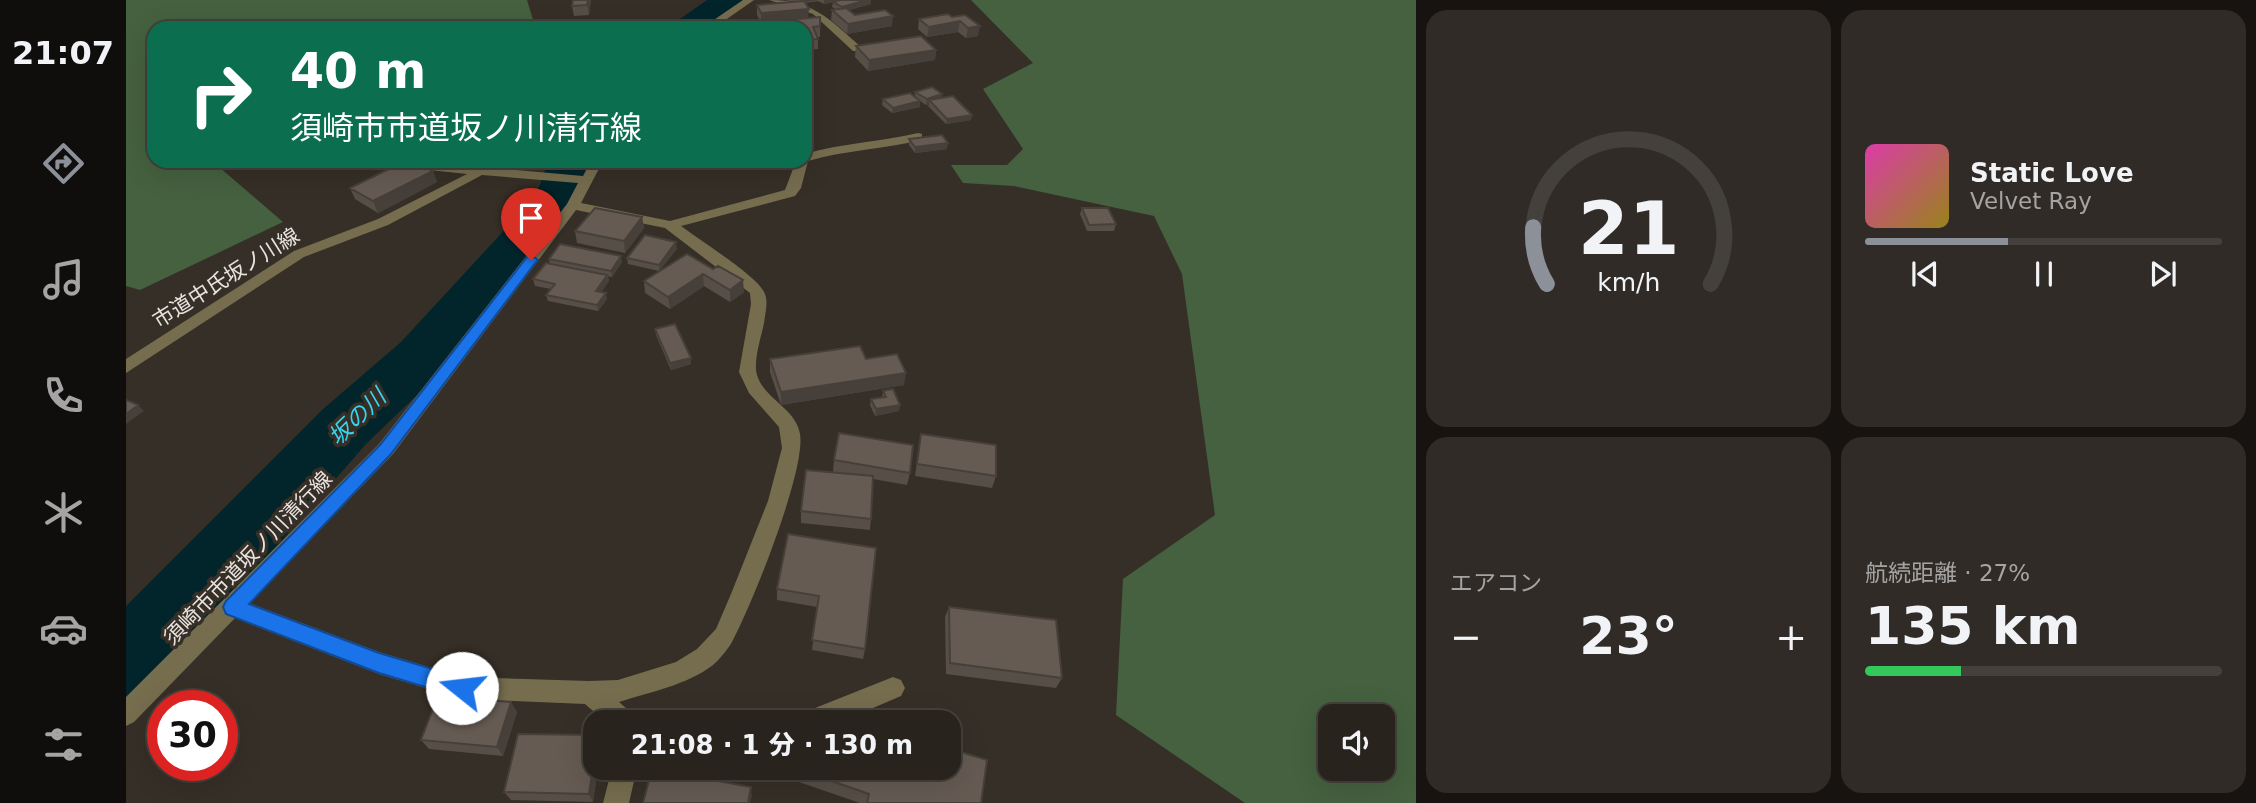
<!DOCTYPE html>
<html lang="ja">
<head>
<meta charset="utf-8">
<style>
	body { margin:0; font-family:"DejaVu Sans","Noto Sans JP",sans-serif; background:#302b26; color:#f1f3f6; height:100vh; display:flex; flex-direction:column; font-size:26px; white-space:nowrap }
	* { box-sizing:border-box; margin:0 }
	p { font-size:23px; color:#a5a4a4 }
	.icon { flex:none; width:38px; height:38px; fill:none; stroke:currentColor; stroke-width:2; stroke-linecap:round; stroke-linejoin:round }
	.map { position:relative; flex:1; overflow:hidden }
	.details { display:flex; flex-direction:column; gap:10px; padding:10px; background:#161310; width:840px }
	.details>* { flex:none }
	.banner { position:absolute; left:21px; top:21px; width:665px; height:147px; border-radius:21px; box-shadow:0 7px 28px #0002,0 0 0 2px #44403b; background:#0b6e4f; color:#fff; overflow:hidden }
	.buttons { position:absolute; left:1192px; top:704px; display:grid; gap:14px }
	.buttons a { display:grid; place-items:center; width:77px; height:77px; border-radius:14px; background:#28231d; box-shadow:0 7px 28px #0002,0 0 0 2px #44403b; font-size:35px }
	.speed { position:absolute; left:21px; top:690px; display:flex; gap:14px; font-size:35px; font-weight:700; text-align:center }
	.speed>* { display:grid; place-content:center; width:91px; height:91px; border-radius:50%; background:#28231d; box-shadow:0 7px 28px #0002,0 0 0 2px #44403b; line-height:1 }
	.speed .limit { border:10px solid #d22; background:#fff; color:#111 }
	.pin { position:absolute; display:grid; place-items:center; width:60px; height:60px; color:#fff; margin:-72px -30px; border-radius:50% 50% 50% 0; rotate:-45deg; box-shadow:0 0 7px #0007 }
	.pin .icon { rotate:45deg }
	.me { position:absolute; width:77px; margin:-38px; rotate:286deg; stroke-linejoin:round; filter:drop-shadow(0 0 5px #0008) }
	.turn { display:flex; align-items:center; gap:24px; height:147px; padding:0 28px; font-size:32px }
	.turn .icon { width:91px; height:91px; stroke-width:2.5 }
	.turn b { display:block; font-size:49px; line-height:60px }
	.big { font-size:52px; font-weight:800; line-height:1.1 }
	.details .widget { flex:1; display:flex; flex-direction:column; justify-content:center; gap:10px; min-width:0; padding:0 24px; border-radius:21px; background:#302b26 }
	.details .dial { align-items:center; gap:0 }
	.dial svg { height:182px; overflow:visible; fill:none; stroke:#44403b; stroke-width:7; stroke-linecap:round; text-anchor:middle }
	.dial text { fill:#f1f3f6; stroke:none }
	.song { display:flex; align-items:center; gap:21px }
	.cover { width:84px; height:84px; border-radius:10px; background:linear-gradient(135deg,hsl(320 70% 55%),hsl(50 70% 35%)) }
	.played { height:7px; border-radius:4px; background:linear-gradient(90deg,#8c9099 40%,#44403b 40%) }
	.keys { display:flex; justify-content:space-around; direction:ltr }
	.heat { display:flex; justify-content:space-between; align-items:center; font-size:38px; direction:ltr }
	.charge { height:10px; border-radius:5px; background:linear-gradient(90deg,#34c759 27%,#44403b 0) }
	.details .tiles { flex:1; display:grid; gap:10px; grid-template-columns:repeat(2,1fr) }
	.trip { position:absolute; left:457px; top:710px; width:378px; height:70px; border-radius:21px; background:#28231d; box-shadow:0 7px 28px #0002,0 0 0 2px #44403b; font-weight:800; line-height:70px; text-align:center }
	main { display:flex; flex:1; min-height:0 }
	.menu { display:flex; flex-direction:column; width:126px; justify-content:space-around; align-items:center; background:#100e0c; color:#a5a4a4 }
	.menu .icon { width:49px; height:49px }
	.menu .on { color:#8c9099 }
	.menu b { font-size:32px; color:#f1f3f6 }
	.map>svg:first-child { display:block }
	.green { fill:#45613f; fill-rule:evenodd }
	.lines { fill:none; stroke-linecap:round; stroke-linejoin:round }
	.river { fill:#02252b; fill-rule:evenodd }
	.minor { fill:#766d4f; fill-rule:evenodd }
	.wall { fill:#574e47 }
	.shaded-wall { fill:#47403a }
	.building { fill:#655b53; stroke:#47403a; stroke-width:2 }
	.route { fill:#1a73e8; stroke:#114b97; stroke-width:2 }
	.labels { text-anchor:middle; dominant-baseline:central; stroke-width:7; stroke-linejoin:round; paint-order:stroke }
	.street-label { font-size:21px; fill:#e9e4df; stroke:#362f27 }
	.water-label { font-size:23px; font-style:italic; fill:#35d5f1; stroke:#362f27 }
</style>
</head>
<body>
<main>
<nav class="menu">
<b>21:07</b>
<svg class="icon on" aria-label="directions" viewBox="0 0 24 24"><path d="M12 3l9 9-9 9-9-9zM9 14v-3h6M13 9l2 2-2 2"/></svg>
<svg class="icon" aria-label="music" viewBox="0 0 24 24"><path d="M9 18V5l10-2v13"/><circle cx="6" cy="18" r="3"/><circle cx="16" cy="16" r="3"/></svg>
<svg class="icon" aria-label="phone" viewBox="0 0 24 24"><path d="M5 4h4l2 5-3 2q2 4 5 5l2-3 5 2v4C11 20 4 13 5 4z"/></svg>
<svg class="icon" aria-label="climate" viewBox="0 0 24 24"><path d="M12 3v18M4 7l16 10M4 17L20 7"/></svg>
<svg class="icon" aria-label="car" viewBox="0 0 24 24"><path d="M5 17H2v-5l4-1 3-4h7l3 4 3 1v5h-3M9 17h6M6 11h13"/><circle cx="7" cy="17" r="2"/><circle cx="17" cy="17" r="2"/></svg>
<svg class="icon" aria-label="filters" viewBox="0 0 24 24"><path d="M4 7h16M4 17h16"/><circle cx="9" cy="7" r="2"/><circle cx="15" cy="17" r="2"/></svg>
</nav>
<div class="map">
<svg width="1290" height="803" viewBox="0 0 1290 803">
	<rect width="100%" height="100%" fill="#362f27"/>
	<path class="green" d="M0,0H401L408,23L399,28H28V161H86L157,222L14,290L0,286Z
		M845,0H1290V803H1119L990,715L997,579L1089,515L1056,274L1028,216L888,186L837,183L825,165H881L897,149L857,89L907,63ZM1204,716H1256V768H1204Z"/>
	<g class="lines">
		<path class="river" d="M581,0H619C600,28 577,28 546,28L551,21Z
			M422,161H466L460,185L430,231L370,301L317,370L240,444L28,688L0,699V606L196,410L275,342L396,211L414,185Z"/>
		<path class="minor" d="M617,0H628L588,28H576Z
			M643,0C687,0 703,19 734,46H751L756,49L751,52L727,51L687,14Z
			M792,133L796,134V140C758,149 720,150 682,161L675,188L669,196L555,226C572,239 631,276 638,292C643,301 639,313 638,323C635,338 627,361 631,375C638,399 670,408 674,434C680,471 626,604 607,640C603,648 594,659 587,665C561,685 524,692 493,702L500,708L506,723H481L459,704L336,699L253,674L109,618L8,722L0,726V697L253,444L441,204L452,183L356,175L262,225L178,257L0,373V359L168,251L252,219L341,174L256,165L250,161H293L457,176L465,161H477L455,203L544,221L659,190L670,161H679V154C716,143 754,142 792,133ZM450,210L539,228L624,293L625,304L613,372L623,393L653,427L656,448L642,501L605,594L590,629L571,649L550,662L492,680L463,681L336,677L253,652L123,603L267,454Z
			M767,677L775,680L779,688L775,696L712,723H671L674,714Z
			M486,768H511L503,803H477Z"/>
	</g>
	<path class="wall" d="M465,0L463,15L448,16L446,6Z
		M658,0H745V4L723,10L729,15L766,26L721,34L705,20L706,10H711L706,7L707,2L712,1L698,4L692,1L679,3L682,18L694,26V37H691L692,39V49L679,50V28H647V22L635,23L631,15V5L667,2Z
		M839,15L852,36L840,38L832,32L801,37L792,29L793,19L826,17Z
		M730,46L810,50L809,60L742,71L729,57Z
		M789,92L816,98L845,120L820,124L802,106L803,104L800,105L794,101V107L766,113L756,105L757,99L789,97Z
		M783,139L821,149L789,153L783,145Z
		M307,171L311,182L252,213L229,199L224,188Z
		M956,208L990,224L988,231H961L954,214Z
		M516,217L518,228L499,253L451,243L449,231Z
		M551,249L533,271L502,264L501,258Z
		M561,254L618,292L604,302L578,286L544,309L519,293L518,281Z
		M423,259L496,262L486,277L482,276L483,281L475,292L481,299L472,311L422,301L420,295L425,289L409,286L407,279L424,264Z
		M529,329L565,364L545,370L530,335Z
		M644,359H740L778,385L655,405L644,372Z
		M757,391L773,411L749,416L744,405L745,399L756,397Z
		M795,434L870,476L866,488L789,476Z
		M708,460L784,473L781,485L747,479L745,519L744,530L675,523V511L707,472Z
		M662,534L739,649L737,659L686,650L691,607L651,600V589Z
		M823,607L936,678L930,688L820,674L819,617Z
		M391,712L377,756L303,749L295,740Z
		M469,768H472L467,802L385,800L378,792Z
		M671,768L855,803H734L670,781Z"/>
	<path class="shaded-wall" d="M462,0H465L463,15L461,5Z
		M676,0H692L676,3Z
		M698,0H715L698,4Z
		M741,0H745V4L716,12V7Z
		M683,9L682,19L635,23V13Z
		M767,16L766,26L721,34L722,24Z
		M834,21L832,32L801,37L803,27Z
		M854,26L852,36L840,38L842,28Z
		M810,50L809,60L742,71L743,60Z
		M816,94V100H803V104L800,105L801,99Z
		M794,101V107L766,113L767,108Z
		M846,115L845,120L820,124L821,119Z
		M822,143L821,149L789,153V147Z
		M307,171L311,182L252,213L247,201Z
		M516,217L518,228L499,253L498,241Z
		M550,242L551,249L533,271V265Z
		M495,256L496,262L486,277L485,271Z
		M577,274L578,286L544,309L542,297Z
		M481,275L483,281L472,297L470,291Z
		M617,280L618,292L604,302V290Z
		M480,293L481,299L472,311L471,305Z
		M565,358V364L545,370L544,363Z
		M780,373L778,385L655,405V392Z
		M12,405L18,411L0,424V414Z
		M774,405L773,411L749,416L750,409Z
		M385,702L391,712L377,756L371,747Z
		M469,755V768H472L467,802L463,794Z
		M625,787L626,796L624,803H622Z"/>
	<path class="building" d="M447,0H462L461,5L446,6Z
		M714,0H741L716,7L707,2Z
		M678,1L683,9L635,13L631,5Z
		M720,8L729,15L759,10L767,16L722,24L706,10Z
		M822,14L826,17L839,15L854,26L842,28L834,21L803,27L793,19Z
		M694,17V26L687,27L692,39L679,40V28H663L662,26L649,27L647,21Z
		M795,36L810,50L743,60L730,46Z
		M806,87L816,94L801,99L789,92Z
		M784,93L794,101L767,108L757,99Z
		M827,96L846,115L821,119L803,100Z
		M816,135L822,143L789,147L783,139Z
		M279,161H288L307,171L247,201L224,188Z
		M469,208L516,217L498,241L449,231Z
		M956,208H982L990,224L963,225Z
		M519,235L550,242L533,265L501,258Z
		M434,244L495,256L485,271L423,259Z
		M561,254L587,269L592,266L617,280L604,290L577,274L542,297L518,281Z
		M420,263L481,275L470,291L480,293L471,305L420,295L429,284L407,279Z
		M549,324L565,358L544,363L529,329Z
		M734,346L740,359L771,354L780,373L655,392L644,359Z
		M767,389L774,405L750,409L745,399L760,397L757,391Z
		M0,400L12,405L0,414Z
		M713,433L787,445L784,473L708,460Z
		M795,434L870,445V476L791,464Z
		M680,470L747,476L745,519L675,511Z
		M662,534L750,548L739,649L686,640L693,596L651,589Z
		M823,607L930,620L936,678L824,663Z
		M312,696L385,702L371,747L295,740Z
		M686,718L700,723H685Z
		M392,734L469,735V755L463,794L378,792Z
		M822,748L861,760L855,803H741L743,794L671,769L822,768Z
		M526,769L625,787L622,803H517Z"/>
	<path class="route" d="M405,255L412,260L410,262L265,454L123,604L253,653L344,680L347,688L344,695L336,698L253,673L100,614L97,607L100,601L254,445L401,257Z"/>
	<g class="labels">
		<g class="street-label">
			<text transform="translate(100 278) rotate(-32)">市道中氏坂ノ川線</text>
			<text transform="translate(122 558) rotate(-46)">須崎市市道坂ノ川清行線</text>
		</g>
		<g class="water-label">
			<text transform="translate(231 417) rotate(-44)">坂の川</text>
		</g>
	</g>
</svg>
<div class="buttons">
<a><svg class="icon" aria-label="sound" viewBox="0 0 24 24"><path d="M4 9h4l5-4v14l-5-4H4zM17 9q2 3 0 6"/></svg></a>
</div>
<div class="speed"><div class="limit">30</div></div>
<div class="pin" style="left:405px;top:260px;background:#d93025"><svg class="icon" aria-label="arrive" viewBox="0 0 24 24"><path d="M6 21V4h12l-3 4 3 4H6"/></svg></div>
<svg class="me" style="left:336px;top:688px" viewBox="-20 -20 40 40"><circle r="19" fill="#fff"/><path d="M0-13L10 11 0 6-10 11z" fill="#1a73e8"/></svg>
<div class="trip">21:08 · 1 分 · 130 m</div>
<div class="banner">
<div class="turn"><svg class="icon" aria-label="right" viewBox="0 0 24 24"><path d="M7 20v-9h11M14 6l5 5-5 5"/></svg><div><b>40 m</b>須崎市市道坂ノ川清行線</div></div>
</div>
</div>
<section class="details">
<div class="tiles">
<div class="widget dial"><svg viewBox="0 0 100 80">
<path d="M14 69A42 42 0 1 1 86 69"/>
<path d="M14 69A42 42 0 0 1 8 44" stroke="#8c9099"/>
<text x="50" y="56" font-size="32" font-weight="700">21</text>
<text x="50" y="72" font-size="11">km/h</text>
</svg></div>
<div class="widget">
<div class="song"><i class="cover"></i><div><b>Static Love</b><p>Velvet Ray</p></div></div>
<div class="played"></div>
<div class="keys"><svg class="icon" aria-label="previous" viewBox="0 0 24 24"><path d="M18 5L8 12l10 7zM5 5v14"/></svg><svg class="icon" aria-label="pause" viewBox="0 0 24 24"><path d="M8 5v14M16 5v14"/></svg><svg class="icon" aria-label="next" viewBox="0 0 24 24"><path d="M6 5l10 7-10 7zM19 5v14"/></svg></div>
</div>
<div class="widget"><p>エアコン</p>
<div class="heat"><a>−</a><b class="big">23°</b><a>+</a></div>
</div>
<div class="widget"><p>航続距離 · 27%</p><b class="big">135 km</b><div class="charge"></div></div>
</div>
</section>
</main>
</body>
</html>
